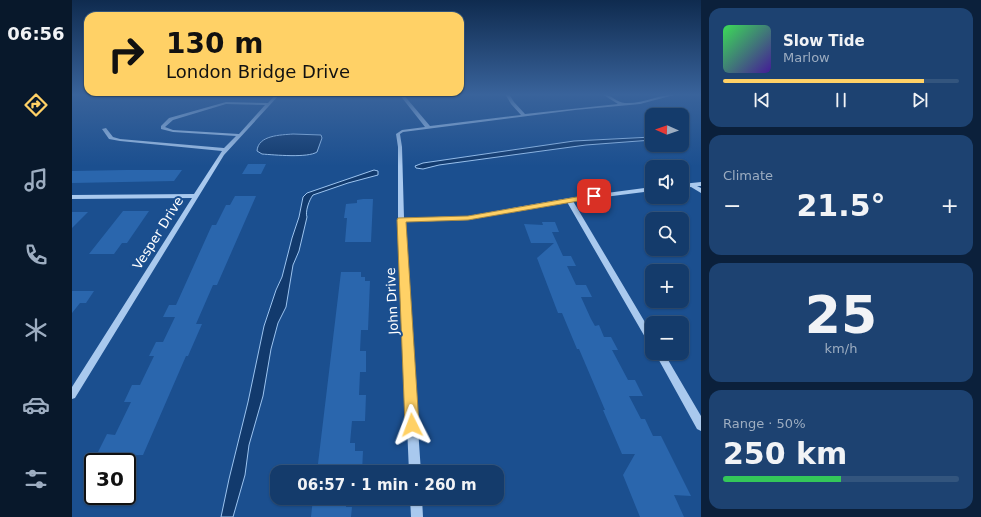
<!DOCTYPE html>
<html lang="en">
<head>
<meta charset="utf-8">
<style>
	body { margin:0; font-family:"DejaVu Sans",sans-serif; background:#1d4271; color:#f1f3f6; height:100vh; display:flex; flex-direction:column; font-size:15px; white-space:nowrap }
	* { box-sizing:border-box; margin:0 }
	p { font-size:13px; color:#9dadc1 }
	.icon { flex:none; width:22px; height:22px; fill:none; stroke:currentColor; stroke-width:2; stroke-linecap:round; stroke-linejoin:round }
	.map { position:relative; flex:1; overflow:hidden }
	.side { display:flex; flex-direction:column; gap:8px; padding:8px; background:#0b203b; width:280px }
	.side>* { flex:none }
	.guide { position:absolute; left:12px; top:12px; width:380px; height:84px; border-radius:12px; box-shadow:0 1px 3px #0004,0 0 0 1px #33557e; background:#ffd166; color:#111; overflow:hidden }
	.needle { width:26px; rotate:272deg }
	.buttons { position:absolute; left:573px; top:108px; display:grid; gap:8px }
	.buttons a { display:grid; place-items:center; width:44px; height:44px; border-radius:8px; background:#143b6b; box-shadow:0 1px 3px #0004,0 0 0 1px #33557e; font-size:20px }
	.speed { position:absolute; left:12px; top:453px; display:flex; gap:8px; font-size:20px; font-weight:700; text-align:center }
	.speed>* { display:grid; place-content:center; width:52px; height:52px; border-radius:50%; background:#143b6b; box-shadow:0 1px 3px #0004,0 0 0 1px #33557e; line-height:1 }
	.speed .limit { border:2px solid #111; border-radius:6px; background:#fff; color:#111 }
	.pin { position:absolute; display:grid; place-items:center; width:34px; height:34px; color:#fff; margin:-17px; border-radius:8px; box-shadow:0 2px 6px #0006 }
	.me { position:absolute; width:44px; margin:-22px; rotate:357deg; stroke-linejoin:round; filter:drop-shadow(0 0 3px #0008) }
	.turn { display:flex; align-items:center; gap:14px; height:84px; padding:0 16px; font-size:18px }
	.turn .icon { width:52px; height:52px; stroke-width:2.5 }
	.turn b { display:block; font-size:28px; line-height:34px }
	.big { font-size:30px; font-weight:800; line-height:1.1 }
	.side .card { flex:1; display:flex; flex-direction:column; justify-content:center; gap:6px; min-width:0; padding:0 14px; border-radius:12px; background:#1d4271 }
	.side .dial { align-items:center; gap:0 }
	.dial b { font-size:52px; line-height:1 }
	.song { display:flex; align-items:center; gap:12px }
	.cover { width:48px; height:48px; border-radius:6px; background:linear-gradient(135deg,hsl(130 70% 55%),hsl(260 70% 35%)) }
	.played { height:4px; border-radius:2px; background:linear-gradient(90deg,#ffd166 85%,#33557e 85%) }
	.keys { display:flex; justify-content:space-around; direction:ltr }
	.heat { display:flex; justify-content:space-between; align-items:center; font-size:22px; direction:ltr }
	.charge { height:6px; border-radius:3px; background:linear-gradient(90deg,#34c759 50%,#33557e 0) }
	.trip { position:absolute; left:198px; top:465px; width:234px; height:40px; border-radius:12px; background:#143b6b; box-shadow:0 1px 3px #0004,0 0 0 1px #33557e; font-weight:800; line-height:40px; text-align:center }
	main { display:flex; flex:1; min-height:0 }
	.menu { display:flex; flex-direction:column; width:72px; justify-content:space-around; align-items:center; background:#08182b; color:#9dadc1 }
	.menu .icon { width:28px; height:28px }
	.menu .selected { color:#ffd166 }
	.menu b { font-size:18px; color:#f1f3f6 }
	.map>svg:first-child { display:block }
	.water { fill:#123a6d; stroke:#9cc4f0 }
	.building { fill:#2a66ad }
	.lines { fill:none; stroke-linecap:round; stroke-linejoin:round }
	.minor { fill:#a9c9ee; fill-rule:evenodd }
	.route { fill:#ffd166; stroke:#a68842 }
	.labels { text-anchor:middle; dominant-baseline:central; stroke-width:4; stroke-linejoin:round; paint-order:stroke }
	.street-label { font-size:13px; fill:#fff; stroke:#1b4f8f }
</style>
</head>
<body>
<main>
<nav class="menu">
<b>06:56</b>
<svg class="icon selected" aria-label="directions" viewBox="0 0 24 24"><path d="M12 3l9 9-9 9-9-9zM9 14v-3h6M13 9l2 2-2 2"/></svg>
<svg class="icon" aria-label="music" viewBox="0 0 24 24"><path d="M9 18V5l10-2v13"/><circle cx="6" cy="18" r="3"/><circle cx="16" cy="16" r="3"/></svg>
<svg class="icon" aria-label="phone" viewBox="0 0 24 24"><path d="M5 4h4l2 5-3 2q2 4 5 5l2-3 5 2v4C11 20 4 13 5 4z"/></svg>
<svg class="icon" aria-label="climate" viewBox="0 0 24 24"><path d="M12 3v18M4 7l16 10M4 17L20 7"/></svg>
<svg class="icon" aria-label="car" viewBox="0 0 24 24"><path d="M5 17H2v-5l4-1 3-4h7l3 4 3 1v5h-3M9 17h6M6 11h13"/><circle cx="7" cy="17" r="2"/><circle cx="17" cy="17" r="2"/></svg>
<svg class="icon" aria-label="filters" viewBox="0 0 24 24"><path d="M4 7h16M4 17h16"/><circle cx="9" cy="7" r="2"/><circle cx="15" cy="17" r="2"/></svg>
</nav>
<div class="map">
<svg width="629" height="517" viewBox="0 0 629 517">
	<rect width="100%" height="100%" fill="#1b4f8f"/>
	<path class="water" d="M221,134L249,135L250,138L245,152C236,158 203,155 190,154L185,151C186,135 209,135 221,134Z
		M580,137V140L514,145L367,165L351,169L344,168L343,166L351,163L502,141Z
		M302,170L306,171V175L276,183L241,195C237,200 233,212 235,217L227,251L221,265L214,307L206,323L199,349L191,396L177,445L173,475L161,517H149L157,479L176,402L192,326L204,290L210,277L220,238L227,217L231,197L235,193Z"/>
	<path class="building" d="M176,164H194L189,174H170Z
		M54,170H110L102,181L0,183V171Z
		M163,196H184L145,285H141L124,324H130L116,356H114L71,455L24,456L35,434L43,435L59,402H52L60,385H68L82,356H77L84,342H91L103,317H91L97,305H104L140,225H144L154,205H158Z
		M291,199H301L299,242H273L275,218H272L274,204L285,203V200Z
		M51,211H77L55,243H50L42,254H17Z
		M0,212H16L0,228Z
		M470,222H483L487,232H480L491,256H499L504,266H495L504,285H514L520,297H509L519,319L523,326L527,325L532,337H539L546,350H540L556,380H563L571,396H557L569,419H573L581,436H589L619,496L602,495L612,517H568L551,475L563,454H550L531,410H533L507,349H505L490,313H486L465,258L482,243H459L452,224L471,225Z
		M269,272H289V277H293V281H298L296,330H289L288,351H294V372H288L287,395H294L293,421H280L278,443H283V451H291L290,472H245Z
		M0,291H22L14,303H8L0,313Z
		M241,498H274V507H280L279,517H239Z"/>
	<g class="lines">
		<path class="minor" d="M204,94H208L152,155L3,398L0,399V387L120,198L0,199V195L122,194L150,151L48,141L37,139L30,129L34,128L41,137L48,139L152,148L164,136L101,132L89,129V126L97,118L154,102L196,103ZM154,104L193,105L167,134L101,130L93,127L101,120Z
			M327,94H331L358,126L449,115L439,104L433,94H437L442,102L453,114L546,104L530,94C539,94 545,103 553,103C571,104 588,94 606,94L568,104L503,110L331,132L328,134L330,147L332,218L396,216L497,198L580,187V191L501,201L580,334V345L577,344L495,202L396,220L332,222L349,472H337L326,220V147L324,134L330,130L353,127Z
			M629,182V186H625L629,188V193L619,187L610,188V184Z
			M583,353H592L629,416V431L625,429Z
			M338,498H350L351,517H339Z"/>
	</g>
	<linearGradient id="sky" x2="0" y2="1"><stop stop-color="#0f2b4f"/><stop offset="0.57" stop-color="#39639b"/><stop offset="1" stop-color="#39639b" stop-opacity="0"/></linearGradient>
	<rect width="629" height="166" fill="url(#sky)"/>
	<path class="route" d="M522,194L524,195V198L396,220L334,222L347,425L345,429L340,431L335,429L333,425L325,220L326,218L396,216Z"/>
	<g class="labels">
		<g class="street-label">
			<text transform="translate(86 233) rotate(-58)">Vesper Drive</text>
			<text transform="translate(320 301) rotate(-93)">John Drive</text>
		</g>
	</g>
</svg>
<div class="buttons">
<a><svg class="needle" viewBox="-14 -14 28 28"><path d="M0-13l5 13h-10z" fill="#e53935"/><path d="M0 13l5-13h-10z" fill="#9dadc1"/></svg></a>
<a><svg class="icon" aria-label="sound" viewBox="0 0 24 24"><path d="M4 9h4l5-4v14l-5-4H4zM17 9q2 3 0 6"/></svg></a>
<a><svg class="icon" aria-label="search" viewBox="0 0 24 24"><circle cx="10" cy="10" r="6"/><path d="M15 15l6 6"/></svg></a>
<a>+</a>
<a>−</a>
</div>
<div class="speed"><div class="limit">30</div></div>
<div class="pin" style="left:522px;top:196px;background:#d93025"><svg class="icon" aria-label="arrive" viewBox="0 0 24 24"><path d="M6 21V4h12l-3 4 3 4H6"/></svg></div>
<svg class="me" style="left:340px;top:425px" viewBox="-20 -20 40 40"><path d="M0-17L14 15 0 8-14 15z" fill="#ffd166" stroke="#fff" stroke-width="4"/></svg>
<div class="trip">06:57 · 1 min · 260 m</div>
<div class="guide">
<div class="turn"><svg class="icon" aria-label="right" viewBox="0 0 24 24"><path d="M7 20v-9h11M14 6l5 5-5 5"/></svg><div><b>130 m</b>London Bridge Drive</div></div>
</div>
</div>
<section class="side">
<div class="card">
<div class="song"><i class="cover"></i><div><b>Slow Tide</b><p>Marlow</p></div></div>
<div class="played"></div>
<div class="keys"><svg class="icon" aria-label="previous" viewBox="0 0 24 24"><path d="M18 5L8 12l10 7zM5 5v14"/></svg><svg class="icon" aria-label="pause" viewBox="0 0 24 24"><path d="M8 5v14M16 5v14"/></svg><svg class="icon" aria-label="next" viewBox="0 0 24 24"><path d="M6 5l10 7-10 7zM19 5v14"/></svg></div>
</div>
<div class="card"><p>Climate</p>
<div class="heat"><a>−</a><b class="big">21.5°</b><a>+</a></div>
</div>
<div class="card dial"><b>25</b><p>km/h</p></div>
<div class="card"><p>Range · 50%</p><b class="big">250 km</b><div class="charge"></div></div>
</section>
</main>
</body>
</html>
